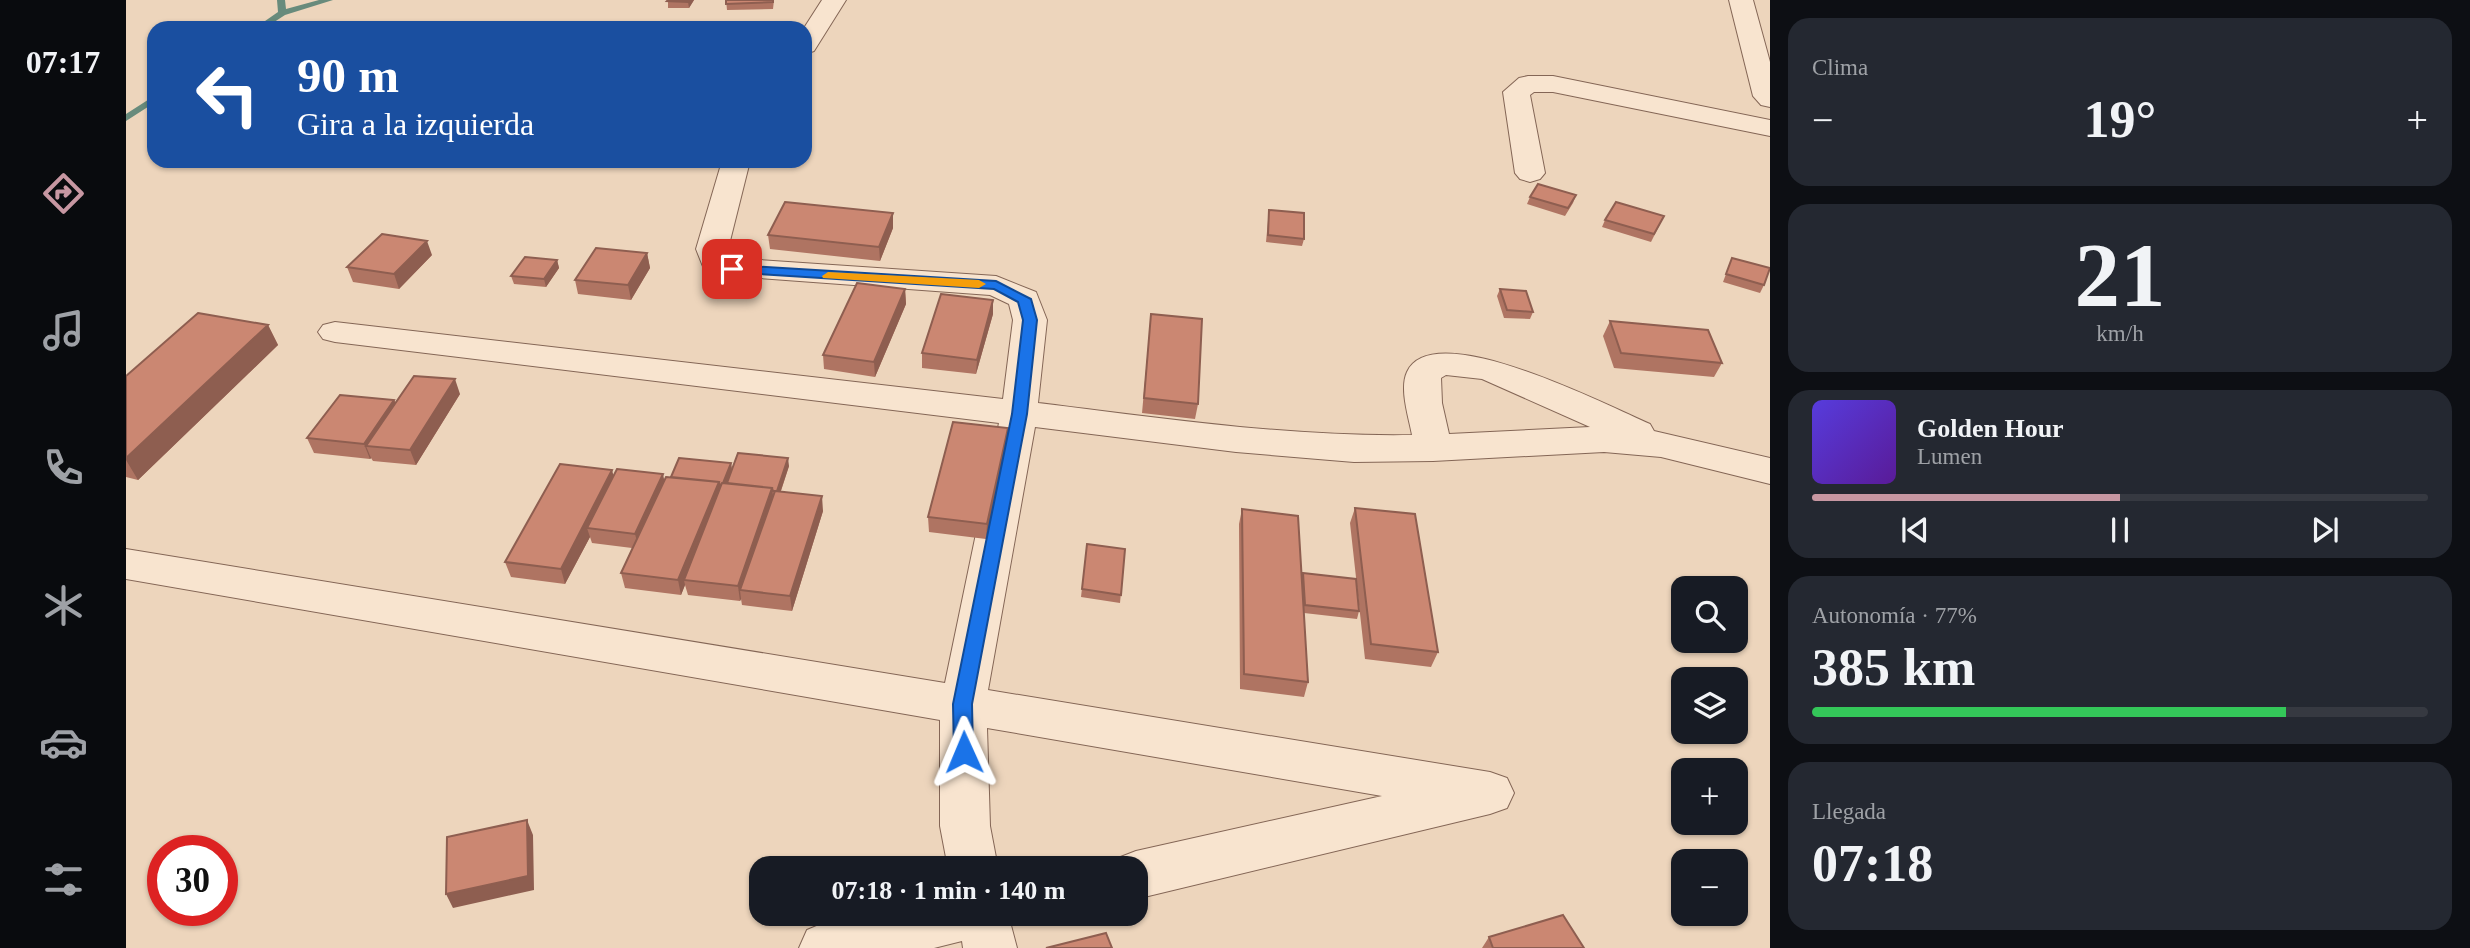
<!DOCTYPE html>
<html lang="es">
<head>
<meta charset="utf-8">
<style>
	body { margin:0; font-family:"Times New Roman",serif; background:#242831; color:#f1f3f6; height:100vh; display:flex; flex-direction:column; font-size:26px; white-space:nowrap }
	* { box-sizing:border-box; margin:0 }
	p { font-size:23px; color:#9ea1a6 }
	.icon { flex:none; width:38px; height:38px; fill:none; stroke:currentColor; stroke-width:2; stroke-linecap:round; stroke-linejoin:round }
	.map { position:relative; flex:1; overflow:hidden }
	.sheet { display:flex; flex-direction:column; gap:18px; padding:18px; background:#0d0f14; width:700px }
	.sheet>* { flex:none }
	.top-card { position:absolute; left:21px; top:21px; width:665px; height:147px; border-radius:21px; box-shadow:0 2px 5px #0004; background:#1a4fa0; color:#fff; overflow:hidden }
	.fabs { position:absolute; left:1545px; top:576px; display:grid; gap:14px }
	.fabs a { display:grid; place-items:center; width:77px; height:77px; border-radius:14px; background:#171b24; box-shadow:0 2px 5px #0004; font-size:35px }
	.speed { position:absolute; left:21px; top:835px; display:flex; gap:14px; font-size:35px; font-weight:700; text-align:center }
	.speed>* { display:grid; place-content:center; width:91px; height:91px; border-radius:50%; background:#171b24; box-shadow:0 2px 5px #0004; line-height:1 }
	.speed .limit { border:10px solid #d22; background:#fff; color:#111 }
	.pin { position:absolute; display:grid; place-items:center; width:60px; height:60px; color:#fff; margin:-30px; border-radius:14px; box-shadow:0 4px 10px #0006 }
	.me { position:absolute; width:77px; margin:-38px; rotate:359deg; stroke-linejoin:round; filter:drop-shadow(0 0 5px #0008) }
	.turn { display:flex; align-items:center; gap:24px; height:147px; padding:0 35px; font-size:32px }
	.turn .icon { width:91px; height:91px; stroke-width:2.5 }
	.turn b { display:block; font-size:49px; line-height:60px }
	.big { font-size:52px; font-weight:600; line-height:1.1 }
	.sheet .tile { flex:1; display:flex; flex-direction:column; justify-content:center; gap:10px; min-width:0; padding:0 24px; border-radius:21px; background:#242831 }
	.sheet .dial { align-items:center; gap:0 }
	.dial b { font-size:91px; line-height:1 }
	.song { display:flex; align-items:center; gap:21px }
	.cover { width:84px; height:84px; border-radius:10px; background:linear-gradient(135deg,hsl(250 70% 55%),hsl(270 70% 35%)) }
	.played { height:7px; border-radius:4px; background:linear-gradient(90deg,#c797a2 50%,#363941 50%) }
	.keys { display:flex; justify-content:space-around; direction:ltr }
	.heat { display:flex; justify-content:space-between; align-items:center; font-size:38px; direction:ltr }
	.charge { height:10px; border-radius:5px; background:linear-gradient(90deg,#34c759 77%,#363941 0) }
	.trip { position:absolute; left:623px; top:856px; width:399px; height:70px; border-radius:21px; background:#171b24; box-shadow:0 2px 5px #0004; font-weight:600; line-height:70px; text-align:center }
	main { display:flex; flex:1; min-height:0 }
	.tabs { display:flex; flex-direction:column; width:126px; justify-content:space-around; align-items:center; background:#090b0e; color:#9ea1a6 }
	.tabs .icon { width:49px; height:49px }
	.tabs .active { color:#c797a2 }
	.tabs b { font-size:32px; color:#f1f3f6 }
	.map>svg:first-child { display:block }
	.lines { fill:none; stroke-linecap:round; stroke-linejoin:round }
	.stream { fill:#688b7c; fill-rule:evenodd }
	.minor-casing { stroke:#846656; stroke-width:2 }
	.minor { fill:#f8e4cf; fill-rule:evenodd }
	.wall { fill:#af7462 }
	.shaded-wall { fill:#8e5e50 }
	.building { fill:#cb8772; stroke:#8e5e50; stroke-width:2 }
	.route { fill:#1a73e8; stroke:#114b97; stroke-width:2 }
	.slow { fill:#f59e0b }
</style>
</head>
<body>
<main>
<nav class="tabs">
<b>07:17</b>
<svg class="icon active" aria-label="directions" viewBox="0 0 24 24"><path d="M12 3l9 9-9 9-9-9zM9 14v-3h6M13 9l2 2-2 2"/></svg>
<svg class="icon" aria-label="music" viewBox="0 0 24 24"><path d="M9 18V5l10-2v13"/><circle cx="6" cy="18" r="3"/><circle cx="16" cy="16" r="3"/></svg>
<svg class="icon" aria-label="phone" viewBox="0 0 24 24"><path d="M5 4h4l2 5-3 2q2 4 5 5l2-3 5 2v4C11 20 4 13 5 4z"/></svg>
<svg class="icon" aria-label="climate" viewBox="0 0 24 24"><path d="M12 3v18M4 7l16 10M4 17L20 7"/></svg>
<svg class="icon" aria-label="car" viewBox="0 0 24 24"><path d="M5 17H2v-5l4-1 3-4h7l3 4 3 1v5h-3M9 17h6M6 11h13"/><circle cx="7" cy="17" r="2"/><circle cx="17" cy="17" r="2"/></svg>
<svg class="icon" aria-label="filters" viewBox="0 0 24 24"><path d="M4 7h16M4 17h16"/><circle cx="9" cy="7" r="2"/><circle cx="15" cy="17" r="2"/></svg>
</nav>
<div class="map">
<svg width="1644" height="948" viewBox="0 0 1644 948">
	<rect width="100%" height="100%" fill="#edd5bc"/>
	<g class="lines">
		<path class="stream" d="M151,0H159L160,9L193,0H207L159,15L139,28H129L152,12Z
			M28,96V103L0,121V114Z"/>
		<g class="minor-casing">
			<path id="minor" d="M696,0H720L688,51L679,54L678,28Z
				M1603,0H1627L1644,62V107L1635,105L1627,96Z
				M1402,76H1427L1644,120V136L1427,92H1408L1404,95L1419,173L1414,179L1404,182L1394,179L1389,173L1377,92L1393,78Z
				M596,161H624L602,249L604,258L870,276L910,292L921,320L912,403C1036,418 1161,437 1286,435C1283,418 1273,389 1281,372C1307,315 1484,407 1524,424L1528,431L1644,458V484L1535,457L1478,452L1307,461L1228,462L1110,452L909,427L862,690L1364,772L1381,778L1388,793L1381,808L1364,814L1010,899V868H988L992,858L1010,851L1256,796L861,728L864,826L872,868H822L814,826V720L0,579V549L819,683L873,423L209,342L197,339L192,332L197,325L209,322L877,399L887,320L883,304L864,295L580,274L570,249ZM1320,375L1356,379L1464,427L1323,434L1316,403L1315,378Z
				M739,914H882L891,948H837L836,941L808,948H673L681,930L700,922Z"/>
		</g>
		<use href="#minor" class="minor"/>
	</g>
	<path class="wall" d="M542,0H568L563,8H542Z
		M600,0H648L647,9L601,10Z
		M1450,195L1447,203L1439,216L1401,204L1404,197Z
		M1143,210L1178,239L1176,246L1140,242Z
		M767,213V228L754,261L644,249L642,235Z
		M1538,216L1525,242L1476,227L1479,220Z
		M521,253L524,268L505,300L452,294L449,280Z
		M306,255L273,289L227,282L221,267Z
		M1606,258L1638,285L1634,293L1597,282Z
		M431,260L433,268L420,287L388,284L385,276Z
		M779,289L780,304L749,377L698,369L697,355Z
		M1374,289L1407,312L1404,319L1378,318L1371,296Z
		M867,300V314L850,374L796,368V353Z
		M1025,314L1072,404L1069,419L1016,413Z
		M1484,321L1596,363L1588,377L1488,368L1477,336Z
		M142,325L152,345L12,480L0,477V376Z
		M334,394L290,465L247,461L245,458L244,459L188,453L181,438L268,400L270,403Z
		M882,428L881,443L860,539L803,532L802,517Z
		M605,463L606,470L663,466L655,491L697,511L666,611L616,605L615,599L614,601L562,595L559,585L555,595L499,588L495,573L506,548L466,543L464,537L439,584L385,577L379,562L488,475L538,480L545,477Z
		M1229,508L1312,652L1305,667L1239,659L1224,523Z
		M1116,509L1176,577L1177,573L1233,611L1231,619L1178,613L1182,682L1178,697L1114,689L1113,524Z
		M961,544L999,549L994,603L955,597Z
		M1363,937L1458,948H1356Z"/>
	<path class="shaded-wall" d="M563,0H568L563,8L562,2Z
		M767,213V228L754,261L753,247Z
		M301,241L306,255L273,289L268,274Z
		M521,253L524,268L505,300L502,285Z
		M431,260L433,268L420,287L418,279Z
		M779,289L780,304L749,377L748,362Z
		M867,300V314L850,374L851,360Z
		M142,325L152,345L12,480L0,460V458Z
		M329,379L334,394L290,465L284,450Z
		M268,400L274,414L240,446L245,458L244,459L238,444Z
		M882,428L881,443L860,539L861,524Z
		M662,458L663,466L652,499L651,491Z
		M605,463L606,471L597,495L596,487Z
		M486,470L490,485L461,528L464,537L439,584L435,569Z
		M537,474L540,489L513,549L509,534Z
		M593,482L595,497L558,580L559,585L555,595L552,580Z
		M646,488L648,503L614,590L615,599L614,601L612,586Z
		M696,496L697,511L666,611L664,596Z
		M401,820L407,835L408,890L327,908L320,894Z"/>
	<path class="building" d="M542,0H563L562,2L541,1Z
		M600,0H647V2L600,4Z
		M1412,184L1450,195L1442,208L1404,197Z
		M659,202L767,213L753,247L642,235Z
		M1490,202L1538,216L1528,234L1479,220Z
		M1143,210L1178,213V239L1142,235Z
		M256,234L301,241L268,274L221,267Z
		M470,248L521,253L502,285L449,280Z
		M399,257L431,260L418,279L385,276Z
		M1606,258L1644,268L1638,285L1600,274Z
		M731,283L779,289L748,362L697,355Z
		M1374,289L1400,291L1407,312L1381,310Z
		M815,294L867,300L851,360L796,353Z
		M72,313L142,325L0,458V376Z
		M1025,314L1076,319L1072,404L1018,398Z
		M1484,321L1582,330L1596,363L1495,353Z
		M288,376L329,379L284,450L240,446Z
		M214,395L268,400L238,444L181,438Z
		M827,422L882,428L861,524L802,517Z
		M612,453L662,458L651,491H647L646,488L601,483Z
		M553,458L605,463L597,483H596L594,487L593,482L545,477Z
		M434,464L486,470L435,569L379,562Z
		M491,469L537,474L509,534L461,528Z
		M540,477L593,482L552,580L495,573Z
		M596,483L646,488L612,586L558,580Z
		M649,491L696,496L664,596L614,590Z
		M1229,508L1289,514L1312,652L1245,644Z
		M1116,509L1172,516L1182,682L1118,674Z
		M961,544L999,549L995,595L956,589Z
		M1177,573L1230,579L1233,611L1179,605Z
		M401,820L402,876L320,894L321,837Z
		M1437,915L1458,948H1367L1363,937Z
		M980,933L986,948H920Z"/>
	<path class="route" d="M606,265L870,281L905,299L911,320L901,414L846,704L847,752L845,758L838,761L831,758L828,752L827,704L886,414L897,320L892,302L868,289L602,272L600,269Z"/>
	<path class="slow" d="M702,272L853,280L860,284L853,288L697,278L696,276Z"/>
</svg>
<div class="fabs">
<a><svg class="icon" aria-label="search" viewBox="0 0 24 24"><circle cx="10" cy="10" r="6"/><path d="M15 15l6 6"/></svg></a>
<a><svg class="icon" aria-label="layers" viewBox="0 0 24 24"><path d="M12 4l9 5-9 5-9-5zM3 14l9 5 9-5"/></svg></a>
<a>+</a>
<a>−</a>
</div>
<div class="speed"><div class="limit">30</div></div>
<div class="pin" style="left:606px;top:269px;background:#d93025"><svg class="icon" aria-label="arrive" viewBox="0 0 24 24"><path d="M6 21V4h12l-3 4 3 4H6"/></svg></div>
<svg class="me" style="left:838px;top:752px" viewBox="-20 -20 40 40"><path d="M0-17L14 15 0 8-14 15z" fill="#1a73e8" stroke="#fff" stroke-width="4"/></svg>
<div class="trip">07:18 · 1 min · 140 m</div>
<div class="top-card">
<div class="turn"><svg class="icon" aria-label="left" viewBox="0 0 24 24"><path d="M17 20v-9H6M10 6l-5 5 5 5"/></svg><div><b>90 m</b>Gira a la izquierda</div></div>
</div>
</div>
<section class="sheet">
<div class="tile"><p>Clima</p>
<div class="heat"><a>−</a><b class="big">19°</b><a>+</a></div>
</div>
<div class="tile dial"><b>21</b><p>km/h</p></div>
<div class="tile">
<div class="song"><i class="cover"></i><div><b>Golden Hour</b><p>Lumen</p></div></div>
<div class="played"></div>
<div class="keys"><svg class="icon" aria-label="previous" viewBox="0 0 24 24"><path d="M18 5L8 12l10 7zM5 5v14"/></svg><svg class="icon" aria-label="pause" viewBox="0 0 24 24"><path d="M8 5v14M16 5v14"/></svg><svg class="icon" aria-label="next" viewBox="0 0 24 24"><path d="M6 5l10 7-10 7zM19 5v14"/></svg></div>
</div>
<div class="tile"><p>Autonomía · 77%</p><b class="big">385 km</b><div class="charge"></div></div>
<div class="tile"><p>Llegada</p><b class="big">07:18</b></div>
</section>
</main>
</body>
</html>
